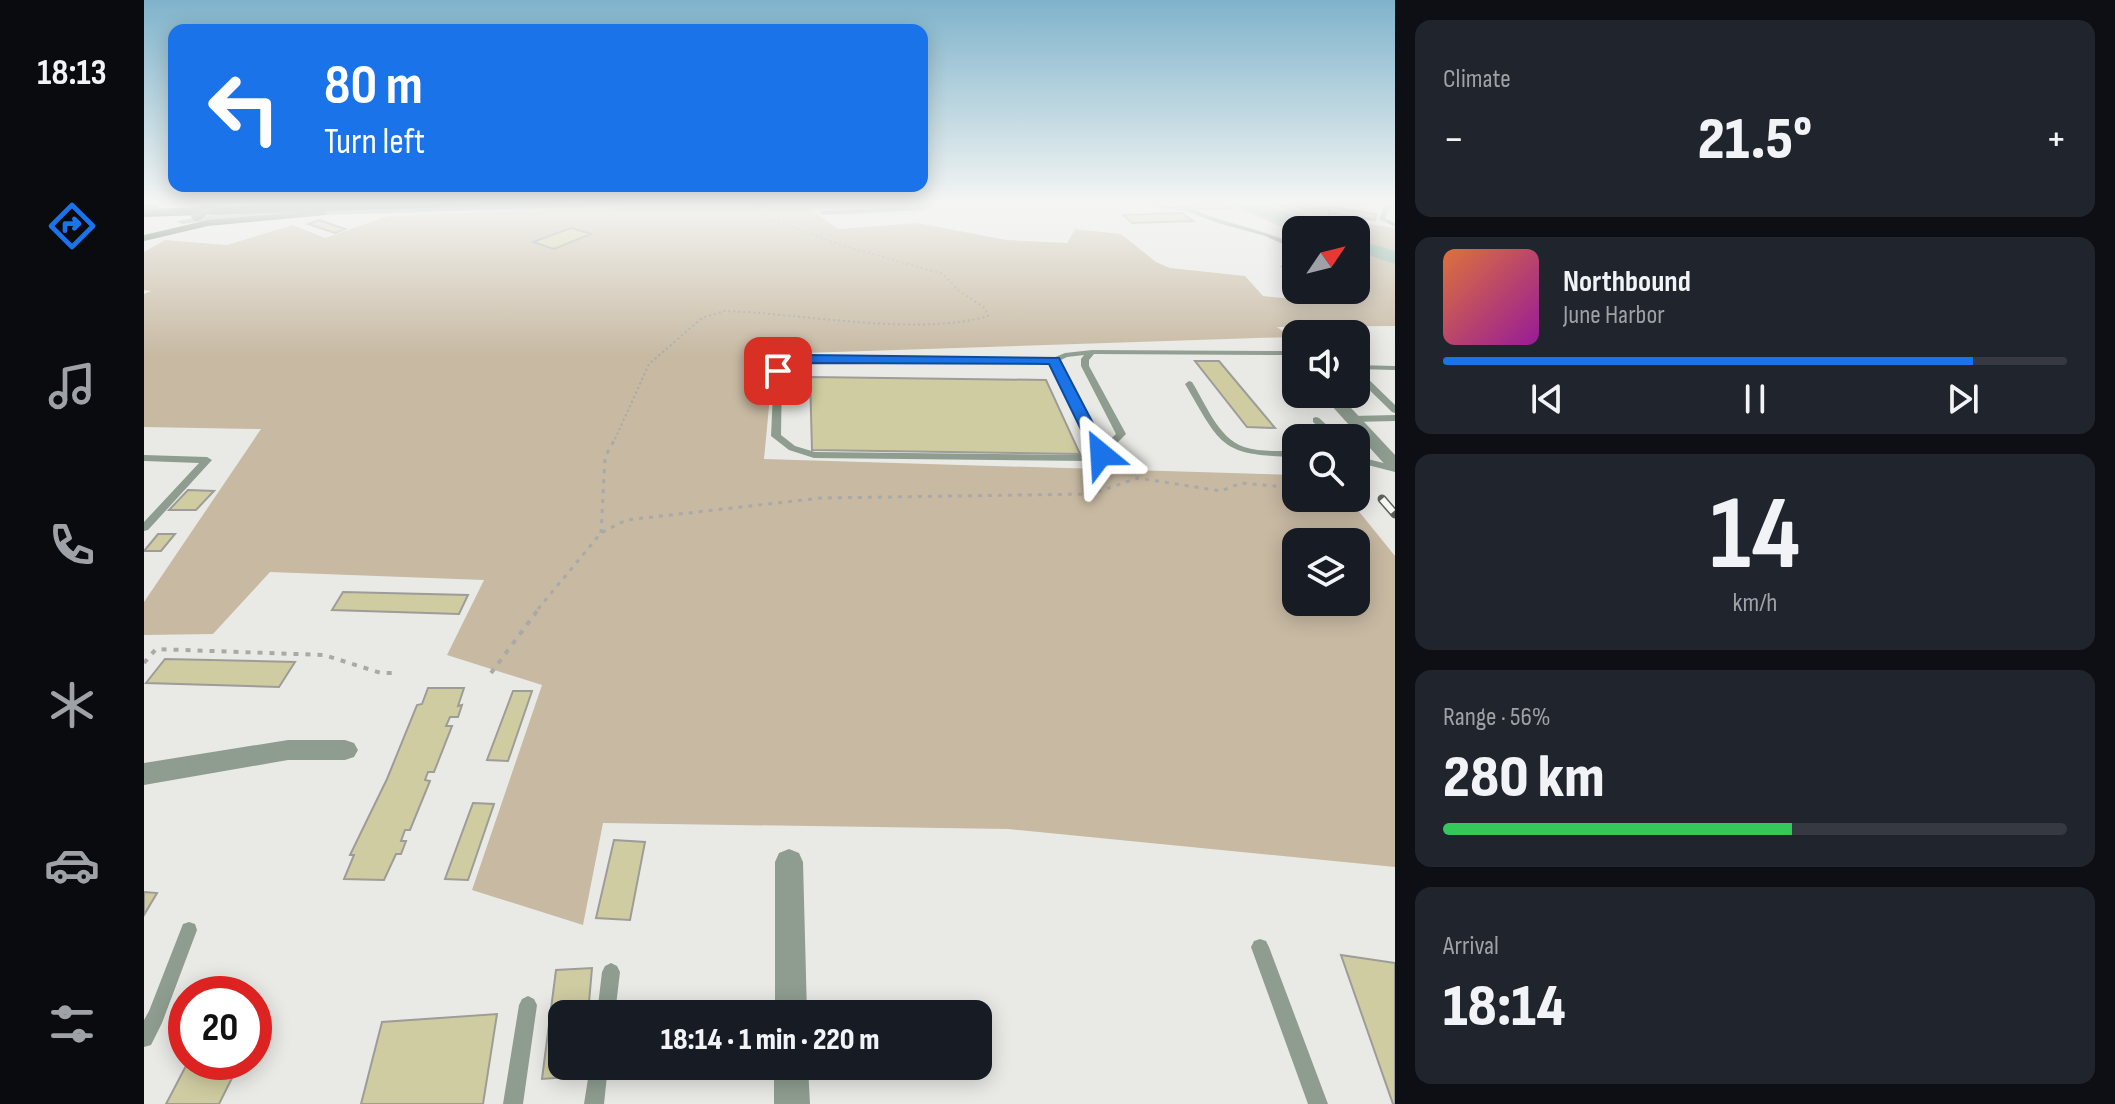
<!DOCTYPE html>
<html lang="en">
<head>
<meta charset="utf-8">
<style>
	body { margin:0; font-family:"Sofia Sans Condensed",sans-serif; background:#20242c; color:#f1f3f6; height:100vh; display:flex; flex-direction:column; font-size:30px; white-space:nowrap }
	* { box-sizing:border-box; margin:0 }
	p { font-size:26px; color:#9ea1a6 }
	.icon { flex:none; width:44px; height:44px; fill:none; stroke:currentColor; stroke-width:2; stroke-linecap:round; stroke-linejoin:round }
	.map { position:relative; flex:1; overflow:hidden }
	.sheet { display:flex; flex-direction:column; gap:20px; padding:20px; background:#0d0f14; width:720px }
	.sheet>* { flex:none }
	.guide { position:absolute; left:24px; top:24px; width:760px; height:168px; border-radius:16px; box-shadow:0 4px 20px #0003; background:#1a73e8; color:#fff; overflow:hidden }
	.needle { width:52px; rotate:55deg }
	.controls { position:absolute; left:1138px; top:216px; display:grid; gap:16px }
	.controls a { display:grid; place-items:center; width:88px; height:88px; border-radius:16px; background:#171b24; box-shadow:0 4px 20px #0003; font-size:40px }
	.speed { position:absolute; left:24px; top:976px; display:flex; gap:16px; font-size:40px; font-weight:700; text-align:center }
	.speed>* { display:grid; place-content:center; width:104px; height:104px; border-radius:50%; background:#171b24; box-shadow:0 4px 20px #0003; line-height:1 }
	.speed .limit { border:12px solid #d22; background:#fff; color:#111 }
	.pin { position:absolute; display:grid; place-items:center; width:68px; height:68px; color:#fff; margin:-34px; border-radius:16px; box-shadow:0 4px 12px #0006 }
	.me { position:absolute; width:88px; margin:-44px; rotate:333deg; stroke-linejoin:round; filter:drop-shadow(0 0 6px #0008) }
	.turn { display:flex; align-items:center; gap:28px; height:168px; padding:0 24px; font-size:36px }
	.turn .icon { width:104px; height:104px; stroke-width:2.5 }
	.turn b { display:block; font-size:56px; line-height:68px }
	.big { font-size:60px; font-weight:800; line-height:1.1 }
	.sheet .widget { flex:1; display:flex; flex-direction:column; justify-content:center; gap:12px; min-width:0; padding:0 28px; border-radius:16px; background:#20242c }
	.sheet .dial { align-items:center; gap:0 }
	.dial b { font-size:104px; line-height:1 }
	.song { display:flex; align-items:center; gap:24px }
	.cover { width:96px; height:96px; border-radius:12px; background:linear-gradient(135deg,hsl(20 70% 55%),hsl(300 70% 35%)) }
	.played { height:8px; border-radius:4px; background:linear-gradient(90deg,#1a73e8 85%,#363941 85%) }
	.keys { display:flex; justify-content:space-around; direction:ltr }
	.heat { display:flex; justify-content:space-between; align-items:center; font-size:44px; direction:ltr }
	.charge { height:12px; border-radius:6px; background:linear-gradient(90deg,#34c759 56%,#363941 0) }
	.trip { position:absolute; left:404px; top:1000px; width:444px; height:80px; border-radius:16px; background:#171b24; box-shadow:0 4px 20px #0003; font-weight:800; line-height:80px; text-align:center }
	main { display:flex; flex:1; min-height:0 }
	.tabs { display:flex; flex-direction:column; width:144px; justify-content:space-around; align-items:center; background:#090b0e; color:#9ea1a6 }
	.tabs .icon { width:56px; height:56px }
	.tabs .current { color:#1a73e8 }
	.tabs b { font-size:36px; color:#f1f3f6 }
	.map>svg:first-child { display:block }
	.green { fill:#c7b9a2; fill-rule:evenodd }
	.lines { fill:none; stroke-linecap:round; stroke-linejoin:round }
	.river { fill:#83b19f; fill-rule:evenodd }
	.building { fill:#d0cca1; stroke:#9d9c98; stroke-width:2 }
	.path-far2 { stroke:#a9aaa7; stroke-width:2; stroke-dasharray:2 3; stroke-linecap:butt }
	.path-far1 { stroke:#a9aaa7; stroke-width:3; stroke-dasharray:4 6; stroke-linecap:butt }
	.path { stroke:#a9aaa7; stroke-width:4; stroke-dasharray:5 7; stroke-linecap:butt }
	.lane { fill:#8f9d90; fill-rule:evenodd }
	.street { fill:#8f9d90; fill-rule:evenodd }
	.primary { fill:#465f47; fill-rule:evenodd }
	.highway { fill:#2b482e; fill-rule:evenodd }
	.rail-casing { stroke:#5f605d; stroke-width:9 }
	.rail { stroke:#f6f8f3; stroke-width:6; stroke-dasharray:17; stroke-linecap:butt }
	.primary-bridge { stroke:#465f47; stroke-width:12 }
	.route { fill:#1a73e8; stroke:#114b97; stroke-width:2 }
</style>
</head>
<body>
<main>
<nav class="tabs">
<b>18:13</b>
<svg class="icon current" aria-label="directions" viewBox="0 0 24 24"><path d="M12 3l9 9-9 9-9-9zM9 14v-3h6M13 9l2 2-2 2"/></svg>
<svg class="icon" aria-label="music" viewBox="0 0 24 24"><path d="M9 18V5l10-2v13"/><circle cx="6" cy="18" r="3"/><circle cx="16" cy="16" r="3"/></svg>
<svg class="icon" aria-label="phone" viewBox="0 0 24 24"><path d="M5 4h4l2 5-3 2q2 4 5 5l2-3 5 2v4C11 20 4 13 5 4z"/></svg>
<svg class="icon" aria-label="climate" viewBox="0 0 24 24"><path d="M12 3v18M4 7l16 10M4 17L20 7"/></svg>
<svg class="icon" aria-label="car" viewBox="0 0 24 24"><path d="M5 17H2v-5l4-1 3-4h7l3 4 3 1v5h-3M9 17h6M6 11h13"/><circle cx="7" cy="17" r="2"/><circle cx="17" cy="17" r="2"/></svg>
<svg class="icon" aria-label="filters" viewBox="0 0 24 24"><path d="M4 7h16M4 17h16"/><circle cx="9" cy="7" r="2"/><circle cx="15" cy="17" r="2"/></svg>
</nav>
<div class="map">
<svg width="1251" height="1104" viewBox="0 0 1251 1104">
	<rect width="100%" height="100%" fill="#e9eae6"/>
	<path class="green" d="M658,202L694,229L773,223L863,240L923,243L931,229L977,234L1012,262L1026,268L1101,276L1119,296L1190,303L1200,290H1212V273L1220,262L1212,258V230H1152V233L1078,202H1123L1188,228L1193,219L1251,228V326L1133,327L1147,337L630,354L620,459L1152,475V498H1204L1251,556V867L864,829L459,823L439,925L328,890L398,685L303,655L340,580L126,572L69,634L0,635V602L117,429L0,427V294L7,291L0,290V252L21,240L83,245L149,225L181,238L244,216ZM1152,542H1212V602H1152Z"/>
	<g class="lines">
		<path class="river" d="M1088,202H1114L1181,226L1183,230H1157L1091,206Z
			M1212,239L1251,251V264L1212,251Z"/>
	</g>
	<path class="building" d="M1040,202H1072L1087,209H1052Z
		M1129,202H1145L1164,210L1186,207L1184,222L1164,218Z
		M1186,207L1232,214L1231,220L1185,213Z
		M1038,213L1049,221L988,223L979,215Z
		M175,220L201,229L191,233L164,224Z
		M427,228L447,234L410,249L389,242Z
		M1205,326L1214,334H1188L1179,327Z
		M1051,361H1075L1131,428L1103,427Z
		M666,377L902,380L936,454L668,450Z
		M44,490L70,491L52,510H25Z
		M14,534H31L17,551H0Z
		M199,592L324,595L315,614L188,610Z
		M21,659L151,662L135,687L2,683Z
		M284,688H320L314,706L318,705L314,717H306L302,726H308L290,772H284L281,780L286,781L266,830H261L257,841H262L257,854H252L240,880L200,879L210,855H206L243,779L273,705L278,704Z
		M369,691H388L364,761L343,760Z
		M329,803L350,804L324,880L301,879Z
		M470,840L501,842L486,920L452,918Z
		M0,892L13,893L0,915Z
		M1197,955L1251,963V1104H1249Z
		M448,968L444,1014H418V1066H439L438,1076L398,1079L412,970Z
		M353,1014L339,1104H217L238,1022Z
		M44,1062H96L75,1104H22Z"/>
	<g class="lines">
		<path class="path-far2" d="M471,439L505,364L558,318L580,311C656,313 774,337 844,316L841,308L815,291L799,274L697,245L624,218L610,202"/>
		<path class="path-far1" d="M1212,478H1232
			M457,533L461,457L472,437
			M394,609L457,533L482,520L677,498L947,494L994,478L1077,491L1097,483L1142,487L1152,484"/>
		<path class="path" d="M0,663L12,649L180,655L237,673H253
			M347,673L396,607"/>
		<path class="lane" d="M784,202H790L789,207L777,210L679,215L676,213L679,211L777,206L784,205Z
			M986,202H1000L1037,208L1028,202C1040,202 1051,211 1063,215C1093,226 1124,231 1152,245V250L1121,236L1074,223L1042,211Z
			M1242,202H1248L1241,218L1251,223V227L1235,219Z
			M1152,257V262L1141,268L1136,267Z
			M948,350L1145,351L1149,353L1145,355L950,354L945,360V366L982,434L960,456L946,461L670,458L645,450L627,436L630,371L644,360L665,357L909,358L921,353ZM940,355L937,359V366L972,434L958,447L915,361L923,357ZM665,361L907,362L952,453L945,455L671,452L651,446L637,435L638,372L649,364Z
			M1212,365L1251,366V370L1212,369Z
			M1212,371H1216L1251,405V413L1248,412L1212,377Z
			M1045,381L1048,382C1062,404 1074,438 1100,447C1116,452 1135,451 1152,451V457C1076,455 1078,447 1041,384Z
			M1251,415V421L1208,422L1204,419L1208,416Z
			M1172,417L1175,418L1197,438H1187L1169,422V418Z
			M0,455L63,457L68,460L4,530L0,531V522L55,463L0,461Z
			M1212,456L1251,466V472L1212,462Z
			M45,922L51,924L53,930L18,1023L7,1045L0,1047V1020L5,1011L39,924Z
			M1116,939L1122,941L1125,947L1184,1104H1164L1107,947L1110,941Z
			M467,963L473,966L476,972L471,1014H453L458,972L461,966Z
			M384,996L390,999L393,1005L379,1104H359L375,1005L378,999Z
			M446,1066H464L460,1104H440Z"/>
		<path class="street" d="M392,202H493L488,205L88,218L38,224L33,221L88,212Z
			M1145,349L1152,352V363L1138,353Z
			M1177,394H1194L1251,455V470L1245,469Z
			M144,740H201L210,743L214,750L210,757L201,760H144L0,785V763Z
			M645,849L655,853L659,862L663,1014H631V862L635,853Z
			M630,1066H664L666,1104H630Z"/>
		<path class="primary" d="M178,210L182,211V215L64,226L0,241V235L64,220Z"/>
		<path class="highway" d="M220,202H340L334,206L0,217V209Z"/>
		<g class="rail-casing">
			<path id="rail" d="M1238,499L1251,514"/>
		</g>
		<use href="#rail" class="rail"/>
		<path class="primary-bridge" d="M0,208L11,202
			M53,215L71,202"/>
	</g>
	<linearGradient id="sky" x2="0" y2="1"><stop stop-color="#7fb3cb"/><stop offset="0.57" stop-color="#f5f6f4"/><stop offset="1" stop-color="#f5f6f4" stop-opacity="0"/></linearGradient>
	<rect width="1251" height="357" fill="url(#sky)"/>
	<path class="route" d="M665,355L915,358L965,454L957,459L949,454L905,364L665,363L651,366L634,375L627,371L642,360Z"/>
</svg>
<div class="controls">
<a><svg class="needle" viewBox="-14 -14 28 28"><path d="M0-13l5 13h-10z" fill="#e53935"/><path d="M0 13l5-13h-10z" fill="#9ea1a6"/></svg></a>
<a><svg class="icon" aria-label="sound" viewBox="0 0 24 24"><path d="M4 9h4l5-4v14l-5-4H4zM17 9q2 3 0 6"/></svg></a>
<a><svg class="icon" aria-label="search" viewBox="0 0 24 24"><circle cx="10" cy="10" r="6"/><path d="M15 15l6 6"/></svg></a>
<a><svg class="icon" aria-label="layers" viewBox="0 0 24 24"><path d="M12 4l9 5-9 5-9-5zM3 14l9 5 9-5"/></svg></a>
</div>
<div class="speed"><div class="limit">20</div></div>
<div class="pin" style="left:634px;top:371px;background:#d93025"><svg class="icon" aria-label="arrive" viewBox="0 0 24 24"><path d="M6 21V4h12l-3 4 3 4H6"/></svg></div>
<svg class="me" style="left:957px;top:454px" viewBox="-20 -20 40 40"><path d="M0-17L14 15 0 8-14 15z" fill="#1a73e8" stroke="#fff" stroke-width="4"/></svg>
<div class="trip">18:14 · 1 min · 220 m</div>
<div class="guide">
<div class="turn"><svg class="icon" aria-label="left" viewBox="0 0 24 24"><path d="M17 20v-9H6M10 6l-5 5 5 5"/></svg><div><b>80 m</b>Turn left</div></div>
</div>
</div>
<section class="sheet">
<div class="widget"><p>Climate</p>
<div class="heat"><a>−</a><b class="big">21.5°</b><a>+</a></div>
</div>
<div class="widget">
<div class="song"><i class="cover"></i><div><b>Northbound</b><p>June Harbor</p></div></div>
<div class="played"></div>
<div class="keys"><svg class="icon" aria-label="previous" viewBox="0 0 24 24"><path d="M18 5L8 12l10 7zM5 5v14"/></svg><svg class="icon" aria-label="pause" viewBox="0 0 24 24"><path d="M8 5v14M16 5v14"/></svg><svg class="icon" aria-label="next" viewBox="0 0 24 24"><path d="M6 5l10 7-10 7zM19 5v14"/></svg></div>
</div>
<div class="widget dial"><b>14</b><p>km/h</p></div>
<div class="widget"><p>Range · 56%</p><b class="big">280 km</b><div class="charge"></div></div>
<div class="widget"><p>Arrival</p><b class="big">18:14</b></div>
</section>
</main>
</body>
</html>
